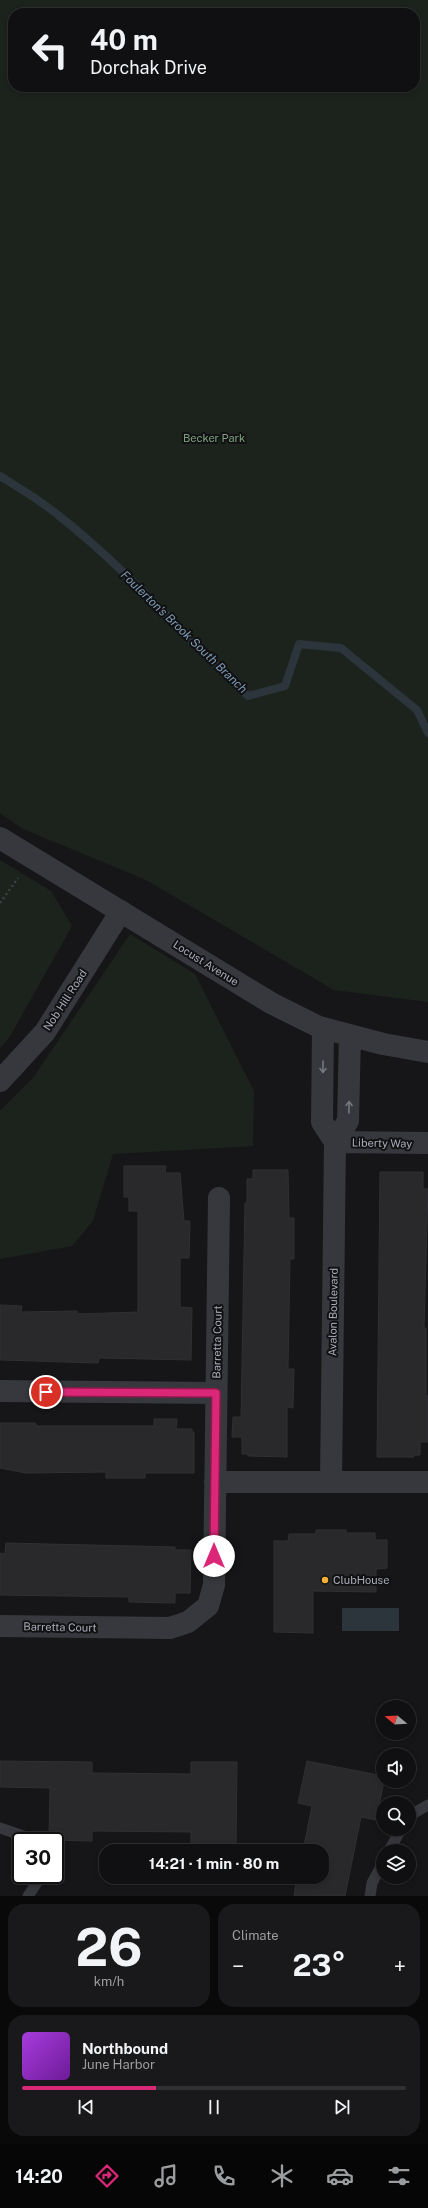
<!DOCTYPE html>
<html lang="en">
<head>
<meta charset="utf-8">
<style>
	body { margin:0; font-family:"Public Sans",sans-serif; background:#19191b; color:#f1f3f6; height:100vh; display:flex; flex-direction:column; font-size:15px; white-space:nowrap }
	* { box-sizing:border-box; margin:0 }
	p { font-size:13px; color:#9c9d9f }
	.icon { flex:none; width:22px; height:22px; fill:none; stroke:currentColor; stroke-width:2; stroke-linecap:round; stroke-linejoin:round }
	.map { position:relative; height:1896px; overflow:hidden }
	.panel { display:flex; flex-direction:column; gap:8px; padding:8px; background:#09090a; flex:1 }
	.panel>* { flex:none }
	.hud { position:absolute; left:8px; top:8px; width:412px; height:84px; border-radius:16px; box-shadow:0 2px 6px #0003,0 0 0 1px #303032; background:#101012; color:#f1f3f6; overflow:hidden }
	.needle { width:26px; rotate:288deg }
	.buttons { position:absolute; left:376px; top:1700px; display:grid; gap:8px }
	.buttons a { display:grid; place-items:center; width:40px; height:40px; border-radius:50%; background:#101012; box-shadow:0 2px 6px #0003,0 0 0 1px #303032; font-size:20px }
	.speed { position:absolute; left:12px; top:1832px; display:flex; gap:8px; font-size:20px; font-weight:700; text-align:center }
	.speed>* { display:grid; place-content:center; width:52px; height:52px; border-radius:50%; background:#101012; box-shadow:0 2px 6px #0003,0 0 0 1px #303032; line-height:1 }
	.speed .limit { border:2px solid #111; border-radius:6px; background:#fff; color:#111 }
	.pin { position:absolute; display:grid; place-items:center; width:34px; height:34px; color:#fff; margin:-17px; border:2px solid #fff; border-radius:50%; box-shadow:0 1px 4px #0007 }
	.me { position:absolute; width:44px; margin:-22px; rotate:0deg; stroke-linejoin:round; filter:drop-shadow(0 0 3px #0008) }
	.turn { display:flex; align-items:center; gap:14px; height:84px; padding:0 16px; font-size:18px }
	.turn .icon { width:52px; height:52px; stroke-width:2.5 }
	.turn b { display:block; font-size:28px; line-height:34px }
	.big { font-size:30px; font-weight:700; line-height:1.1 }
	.panel .tile { flex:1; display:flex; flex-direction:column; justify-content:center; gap:6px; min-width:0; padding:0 14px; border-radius:16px; background:#19191b }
	.panel .dial { align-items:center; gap:0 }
	.dial b { font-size:52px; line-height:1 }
	.song { display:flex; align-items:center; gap:12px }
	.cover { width:48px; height:48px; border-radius:6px; background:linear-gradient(135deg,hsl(280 70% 55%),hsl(280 70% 35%)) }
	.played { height:4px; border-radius:2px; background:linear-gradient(90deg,#db2777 35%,#303032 35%) }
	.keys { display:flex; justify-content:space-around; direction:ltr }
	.heat { display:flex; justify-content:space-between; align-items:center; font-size:22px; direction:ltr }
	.panel .tiles { flex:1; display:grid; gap:8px; grid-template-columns:1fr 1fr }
	.tile:last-child { grid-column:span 2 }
	.trip { position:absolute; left:99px; top:1844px; width:230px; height:40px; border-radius:16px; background:#101012; box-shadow:0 2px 6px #0003,0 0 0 1px #303032; font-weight:700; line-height:40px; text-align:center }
	.menu { display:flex; height:64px; justify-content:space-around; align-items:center; background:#060607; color:#9c9d9f }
	.menu .icon { width:28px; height:28px }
	.menu .on { color:#db2777 }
	.menu b { font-size:18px; color:#f1f3f6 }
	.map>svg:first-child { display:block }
	.green { fill:#1c231d; fill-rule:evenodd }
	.water { fill:#2c353c }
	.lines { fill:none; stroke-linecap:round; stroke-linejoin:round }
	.stream { stroke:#2c353c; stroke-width:8 }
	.building { fill:#29292c; stroke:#303034 }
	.path { stroke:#3d3f44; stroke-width:2.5; stroke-dasharray:2 3; stroke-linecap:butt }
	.lane { stroke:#37383d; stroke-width:11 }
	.street { stroke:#37383d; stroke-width:22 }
	.oneway { stroke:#757881 }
	.route-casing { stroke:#8e194d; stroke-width:10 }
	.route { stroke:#db2777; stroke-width:7 }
	.poi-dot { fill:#f2b134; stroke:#111113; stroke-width:1.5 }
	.labels { text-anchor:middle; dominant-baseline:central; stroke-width:4; stroke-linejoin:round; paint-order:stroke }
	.park-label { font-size:11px; fill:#7fa381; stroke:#111113 }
	.street-label { font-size:11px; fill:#a8adb8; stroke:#111113 }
	.poi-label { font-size:11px; fill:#a8adb8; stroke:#111113; text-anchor:start }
	.water-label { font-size:12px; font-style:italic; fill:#7f9bb3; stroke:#111113 }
</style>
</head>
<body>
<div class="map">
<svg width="428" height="1896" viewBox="0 0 428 1896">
	<rect width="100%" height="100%" fill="#161618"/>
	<path class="green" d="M0,0H428V1002L334,990L146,880L23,829L0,813ZM13,13H415V87H13Z
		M0,860L51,891L72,926L9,1038L0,1048Z
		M130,934L195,974L254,1091L253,1146L113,1154L93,1221L72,1246L0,1259V1111L33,1078Z"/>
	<path class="water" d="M342,1608H399V1631H342Z"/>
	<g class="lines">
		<path class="stream" d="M0,476C19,488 40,500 58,515C127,569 184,636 248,696L285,686L299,644L341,648L417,710L428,733"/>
	</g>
	<path class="building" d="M124,1166H166L165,1173H180L184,1221H190L189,1258H180V1307L192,1308L191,1360L99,1358L98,1363L0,1360V1305L22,1306L21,1312L77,1311V1314L138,1312V1211H129V1197H124Z
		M253,1170H288L289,1218H294V1259H290L288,1369H294L293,1408L287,1407V1457L248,1456V1454H242V1437H232L233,1417H241L245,1203H247V1179H253Z
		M380,1172H423V1189H428L424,1328H426V1396H428V1442H420V1455H413L414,1457H377Z
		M154,1419H177L176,1429H192V1432H194V1473H145V1478H106V1472L26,1473L0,1468V1423H35L37,1426H154Z
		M316,1530H346V1533H375V1540H387V1568L376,1569V1592L313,1591V1633L274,1632V1541H288L289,1534H316Z
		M6,1543L175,1547V1550H191L190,1593H175V1603L129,1602V1597L0,1595V1553L5,1554Z
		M0,1761L92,1762V1773L191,1774V1762H237L236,1844L191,1843V1832L92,1831V1841L49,1840L50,1788L0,1787Z
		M307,1761L383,1776L384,1781L376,1820L361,1817L345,1896H294L297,1877H322V1851H303L312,1806L298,1803Z"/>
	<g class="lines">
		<path class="path" d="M0,903L18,878"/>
		<path class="lane" d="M409,1816L428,1805
			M0,1828L29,1838L31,1841
			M389,1851L401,1829
			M28,1896L42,1875
			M370,1896L372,1883L383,1863"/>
		<path class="street" d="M0,838L271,1003L319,1027L383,1044L428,1052
			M323,1028L322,1122L335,1142
			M0,1081L45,1032L121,911
			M335,1142L428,1143
			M0,1391L216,1393
			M215,1482H428
			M331,1482L335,1142L348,1121L350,1035
			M0,1626L170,1628L188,1622L208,1606L214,1585L219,1198"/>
	</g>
	<defs><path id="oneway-shaft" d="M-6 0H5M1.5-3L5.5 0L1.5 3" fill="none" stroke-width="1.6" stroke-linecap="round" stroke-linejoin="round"/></defs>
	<g class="oneway">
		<use href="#oneway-shaft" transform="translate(323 1067) rotate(91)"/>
		<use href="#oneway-shaft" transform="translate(349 1107) rotate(-89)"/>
	</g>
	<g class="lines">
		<g class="route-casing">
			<path id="route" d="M46,1392L216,1393L214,1556"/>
		</g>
		<use href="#route" class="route"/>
	</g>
	<circle class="poi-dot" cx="325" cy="1580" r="4"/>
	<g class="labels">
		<g class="park-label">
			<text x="214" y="438">Becker Park</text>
		</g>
		<g class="street-label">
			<text transform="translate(206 963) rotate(32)">Locust Avenue</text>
			<text transform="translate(65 1000) rotate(-57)">Nob Hill Road</text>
			<text transform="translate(382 1143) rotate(1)">Liberty Way</text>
			<text transform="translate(333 1312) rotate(-89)">Avalon Boulevard</text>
			<text transform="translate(217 1342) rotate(-89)">Barretta Court</text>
			<text transform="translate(60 1627) rotate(1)">Barretta Court</text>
		</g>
		<g class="poi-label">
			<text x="333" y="1580">ClubHouse</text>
		</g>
		<g class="water-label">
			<text transform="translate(184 632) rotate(44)">Foulerton's Brook South Branch</text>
		</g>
	</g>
</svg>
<div class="buttons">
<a><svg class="needle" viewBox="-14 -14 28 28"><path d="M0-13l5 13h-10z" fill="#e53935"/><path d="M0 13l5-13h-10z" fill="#9c9d9f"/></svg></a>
<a><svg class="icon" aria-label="sound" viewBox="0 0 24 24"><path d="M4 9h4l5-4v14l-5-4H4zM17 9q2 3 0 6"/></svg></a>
<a><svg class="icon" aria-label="search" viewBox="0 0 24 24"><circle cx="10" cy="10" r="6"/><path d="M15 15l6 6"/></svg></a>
<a><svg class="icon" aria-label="layers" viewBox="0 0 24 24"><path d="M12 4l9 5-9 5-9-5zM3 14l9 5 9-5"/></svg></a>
</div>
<div class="speed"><div class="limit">30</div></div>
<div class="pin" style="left:46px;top:1392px;background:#d93025"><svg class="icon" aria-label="arrive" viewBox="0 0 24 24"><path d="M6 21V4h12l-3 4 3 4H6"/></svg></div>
<svg class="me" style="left:214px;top:1556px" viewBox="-20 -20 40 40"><circle r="19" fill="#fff"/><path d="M0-13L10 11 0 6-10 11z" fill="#db2777"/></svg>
<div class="trip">14:21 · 1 min · 80 m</div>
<div class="hud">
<div class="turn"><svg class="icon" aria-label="left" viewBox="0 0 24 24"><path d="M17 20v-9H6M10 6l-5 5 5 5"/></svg><div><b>40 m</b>Dorchak Drive</div></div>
</div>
</div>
<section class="panel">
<div class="tiles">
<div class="tile dial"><b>26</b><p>km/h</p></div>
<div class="tile"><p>Climate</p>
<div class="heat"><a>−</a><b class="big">23°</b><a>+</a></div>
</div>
<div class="tile">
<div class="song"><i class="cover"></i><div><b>Northbound</b><p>June Harbor</p></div></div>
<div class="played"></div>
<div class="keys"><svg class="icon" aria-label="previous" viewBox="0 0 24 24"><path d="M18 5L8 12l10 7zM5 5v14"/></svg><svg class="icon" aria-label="pause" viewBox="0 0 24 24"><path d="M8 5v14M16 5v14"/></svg><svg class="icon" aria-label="next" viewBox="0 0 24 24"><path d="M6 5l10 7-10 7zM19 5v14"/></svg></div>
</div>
</div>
</section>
<nav class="menu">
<b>14:20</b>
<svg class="icon on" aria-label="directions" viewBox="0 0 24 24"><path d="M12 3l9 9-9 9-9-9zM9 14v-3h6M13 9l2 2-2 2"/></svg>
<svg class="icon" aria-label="music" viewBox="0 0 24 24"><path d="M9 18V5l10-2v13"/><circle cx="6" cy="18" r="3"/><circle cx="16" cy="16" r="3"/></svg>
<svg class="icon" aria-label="phone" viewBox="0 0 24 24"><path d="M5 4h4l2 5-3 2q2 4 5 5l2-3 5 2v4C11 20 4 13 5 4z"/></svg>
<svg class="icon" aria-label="climate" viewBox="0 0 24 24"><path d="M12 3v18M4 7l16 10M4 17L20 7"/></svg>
<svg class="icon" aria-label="car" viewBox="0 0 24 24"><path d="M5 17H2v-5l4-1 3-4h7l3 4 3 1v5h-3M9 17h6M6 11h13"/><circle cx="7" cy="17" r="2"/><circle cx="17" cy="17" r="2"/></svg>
<svg class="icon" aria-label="filters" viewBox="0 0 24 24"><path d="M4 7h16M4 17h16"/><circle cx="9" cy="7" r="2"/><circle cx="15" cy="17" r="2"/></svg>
</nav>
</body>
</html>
